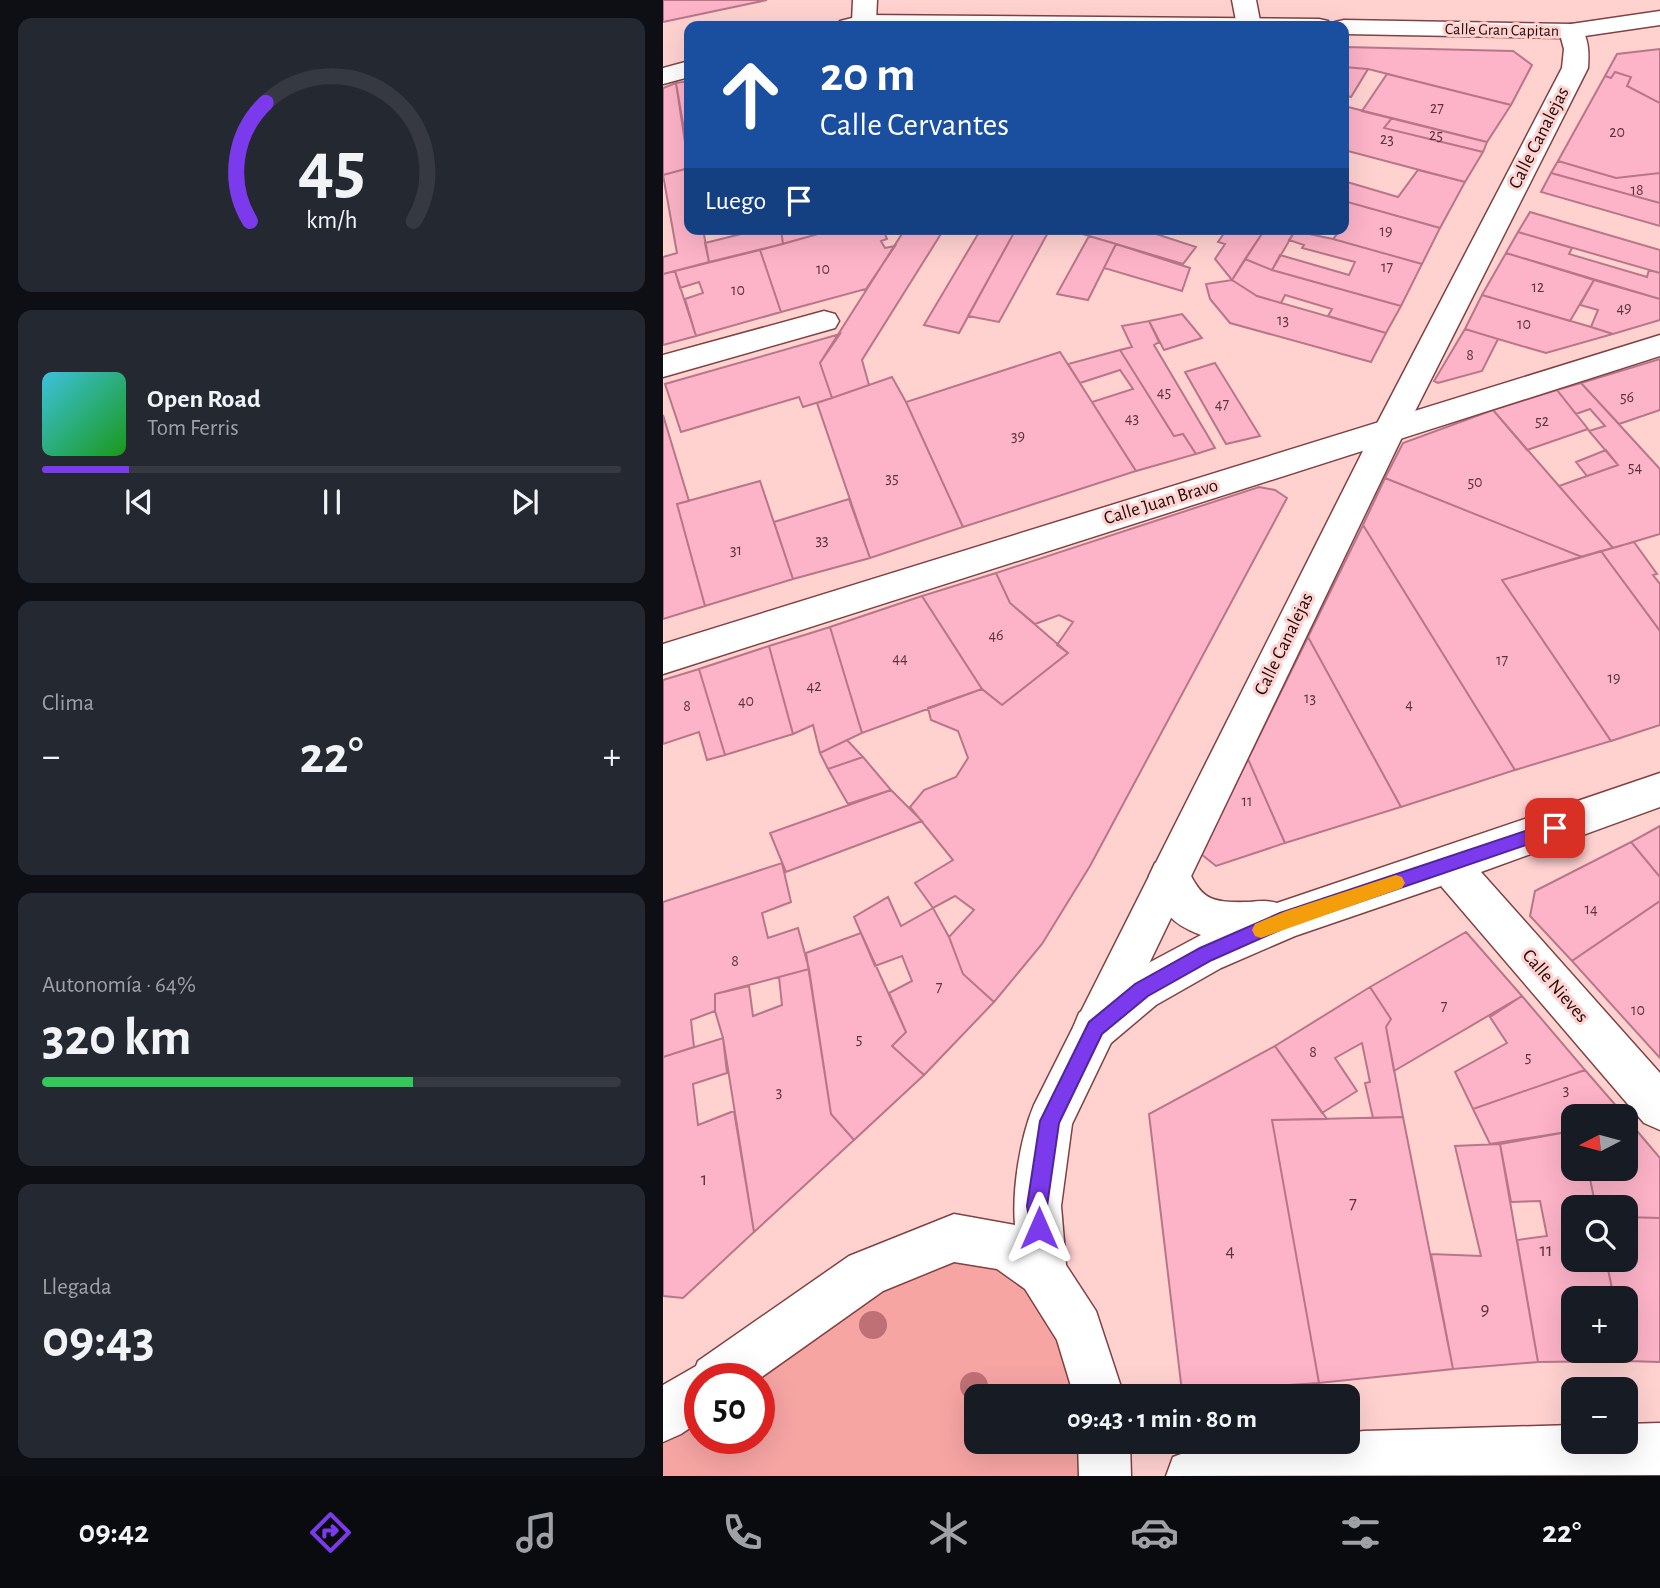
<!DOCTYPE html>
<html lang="es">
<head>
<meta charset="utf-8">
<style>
	body { margin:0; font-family:"Alegreya Sans",sans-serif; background:#242831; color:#f1f3f6; height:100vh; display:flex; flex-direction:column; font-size:26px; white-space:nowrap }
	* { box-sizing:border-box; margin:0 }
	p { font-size:23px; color:#9ea1a6 }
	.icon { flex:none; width:38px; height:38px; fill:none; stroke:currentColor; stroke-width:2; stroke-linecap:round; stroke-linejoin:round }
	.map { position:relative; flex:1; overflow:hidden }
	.panel { display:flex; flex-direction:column; gap:18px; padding:18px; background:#0d0f14; width:663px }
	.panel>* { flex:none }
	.banner { position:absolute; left:21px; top:21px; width:665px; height:214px; border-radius:14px; box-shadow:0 7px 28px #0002; background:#1a4fa0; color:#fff; overflow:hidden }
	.needle { width:46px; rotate:264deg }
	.tools { position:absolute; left:898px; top:1104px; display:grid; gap:14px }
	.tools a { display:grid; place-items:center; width:77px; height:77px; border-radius:14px; background:#171b24; box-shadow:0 7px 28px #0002; font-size:35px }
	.speed { position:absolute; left:21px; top:1363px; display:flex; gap:14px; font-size:35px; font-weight:700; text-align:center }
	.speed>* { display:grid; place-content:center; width:91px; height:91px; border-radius:50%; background:#171b24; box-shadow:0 7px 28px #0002; line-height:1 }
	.speed .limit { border:10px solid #d22; background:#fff; color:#111 }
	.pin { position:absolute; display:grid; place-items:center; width:60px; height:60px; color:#fff; margin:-30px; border-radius:14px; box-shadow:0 4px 10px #0006 }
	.me { position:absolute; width:77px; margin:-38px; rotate:0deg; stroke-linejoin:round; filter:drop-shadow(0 0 5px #0008) }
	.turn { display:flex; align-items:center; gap:24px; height:147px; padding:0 21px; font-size:32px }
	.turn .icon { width:91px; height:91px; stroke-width:2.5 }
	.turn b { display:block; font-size:49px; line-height:60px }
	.then { display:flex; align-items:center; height:66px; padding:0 21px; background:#0003; gap:14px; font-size:26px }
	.big { font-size:52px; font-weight:700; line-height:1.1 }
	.panel .card { flex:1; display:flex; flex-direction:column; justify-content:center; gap:10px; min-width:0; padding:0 24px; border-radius:14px; background:#242831 }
	.panel .dial { align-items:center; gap:0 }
	.dial svg { height:182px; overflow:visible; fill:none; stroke:#363941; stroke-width:7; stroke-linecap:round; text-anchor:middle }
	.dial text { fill:#f1f3f6; stroke:none }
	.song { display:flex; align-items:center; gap:21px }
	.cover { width:84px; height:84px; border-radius:10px; background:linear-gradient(135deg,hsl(190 70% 55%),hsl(120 70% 35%)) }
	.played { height:7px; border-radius:4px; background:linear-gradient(90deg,#7c3aed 15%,#363941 15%) }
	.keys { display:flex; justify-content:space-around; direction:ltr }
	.heat { display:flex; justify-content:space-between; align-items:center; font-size:38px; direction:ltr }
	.charge { height:10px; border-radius:5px; background:linear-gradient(90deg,#34c759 64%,#363941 0) }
	.trip { position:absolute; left:301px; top:1384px; width:396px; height:70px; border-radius:14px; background:#171b24; box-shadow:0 7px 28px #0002; font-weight:700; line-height:70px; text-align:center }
	.menu { display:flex; height:112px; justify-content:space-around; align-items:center; background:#090b0e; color:#9ea1a6 }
	.menu .icon { width:49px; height:49px }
	.menu .selected { color:#7c3aed }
	.menu b { font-size:32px; color:#f1f3f6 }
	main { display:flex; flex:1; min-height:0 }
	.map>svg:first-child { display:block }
	.green { fill:#f6a5a3 }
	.building { fill:#fdb3c8; stroke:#b87689; stroke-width:2 }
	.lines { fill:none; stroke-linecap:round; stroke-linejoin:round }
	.minor-casing { stroke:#804242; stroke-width:3 }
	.tertiary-casing { stroke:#804242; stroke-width:3 }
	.secondary-casing { stroke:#804242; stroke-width:3 }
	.minor { fill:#fff; fill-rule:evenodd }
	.tertiary { fill:#fff; fill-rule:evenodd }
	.secondary { fill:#fff; fill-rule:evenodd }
	.tree { fill:#bf7075 }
	.route { fill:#7c3aed; stroke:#51269a; stroke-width:2 }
	.slow { fill:#f59e0b }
	.labels { text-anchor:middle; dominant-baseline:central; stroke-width:6; stroke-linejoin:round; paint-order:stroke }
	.far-street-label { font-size:16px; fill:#230a0b; stroke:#ffd2d0 }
	.number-label { font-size:16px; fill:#5a343a }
	.street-label { font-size:19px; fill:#230a0b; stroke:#ffd2d0 }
	.near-number-label { font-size:19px; fill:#5a343a }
</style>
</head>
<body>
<main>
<section class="panel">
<div class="card dial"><svg viewBox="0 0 100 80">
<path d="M14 69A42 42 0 1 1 86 69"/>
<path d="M14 69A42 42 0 0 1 21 17" stroke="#7c3aed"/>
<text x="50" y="56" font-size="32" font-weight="700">45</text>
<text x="50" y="72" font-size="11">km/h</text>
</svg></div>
<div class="card">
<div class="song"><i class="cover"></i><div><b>Open Road</b><p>Tom Ferris</p></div></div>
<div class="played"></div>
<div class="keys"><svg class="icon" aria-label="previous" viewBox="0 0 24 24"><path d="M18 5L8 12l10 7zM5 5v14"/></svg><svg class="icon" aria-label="pause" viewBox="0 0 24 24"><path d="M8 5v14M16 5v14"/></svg><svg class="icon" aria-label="next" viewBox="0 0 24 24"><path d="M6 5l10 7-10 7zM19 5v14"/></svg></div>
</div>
<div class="card"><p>Clima</p>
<div class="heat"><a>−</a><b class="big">22°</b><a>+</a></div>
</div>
<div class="card"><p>Autonomía · 64%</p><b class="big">320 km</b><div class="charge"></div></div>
<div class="card"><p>Llegada</p><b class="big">09:43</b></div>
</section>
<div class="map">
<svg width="997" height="1476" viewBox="0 0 997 1476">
	<rect width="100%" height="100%" fill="#ffd2d0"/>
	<path class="green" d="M343,1246L415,1329L436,1396H313V1442H441L442,1476H0V1416L37,1390V1438H96V1379H53L203,1273Z"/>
	<path class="building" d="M0,0H104L0,22Z
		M681,47L850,51L869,65L848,105L705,69L681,67Z
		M997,49V103L964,86L968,77L952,72L948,78L942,76L954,54Z
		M681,67L705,69L688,97L681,95Z
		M952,72L968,77L964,86L997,103V173L953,178L895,161L942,76L948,78Z
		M724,74L848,105L824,142L699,111Z
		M26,81V159L13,83Z
		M13,83L26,168L0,175V88Z
		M681,106L729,118L721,128L820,152L802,182L681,150Z
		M729,118L824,142L820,152L721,128Z
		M895,161L953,178L997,173V203L888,173Z
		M26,168V229H40L46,262L0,274V257L14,253L0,175Z
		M755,170L802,182L777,228L681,201V181L735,197Z
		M888,173L997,203V226L878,192Z
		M681,201L777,228L759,264L670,239L675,233L668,229H681Z
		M867,212L997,250V273L855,232Z
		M85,229H118L120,244L46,262L42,243L86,232Z
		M118,229H162V232L120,244Z
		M173,229H220L224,239L218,241L222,248L232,246L203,289L118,312L97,250Z
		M242,229H281L199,360L206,385L169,398L157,363Z
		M318,229H353L296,333L261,325Z
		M353,229H387L336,322L305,316Z
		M403,229H478L533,247L520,264Z
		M564,229H602L569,280L552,259L562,244L555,242Z
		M602,229L632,231L609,270L582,259Z
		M632,231L670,239L759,264L738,306L609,270L617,255L686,275L692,262L639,248L641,245L626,240Z
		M855,232L909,248L906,254L984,277L986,270L997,273V299L843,253Z
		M426,236L453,244L425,300L394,294Z
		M453,244L527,268L519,291L441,268Z
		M97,250L118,312L33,336L22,299L40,293L36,282L17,288L12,271Z
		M843,253L931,280L907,321L819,295Z
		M582,259L609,270L738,306L723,333L665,316L669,309L622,295L618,303L594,296L569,280Z
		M12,271L33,336L0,345V274Z
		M569,280L594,296L723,333L708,362L567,323L547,299L543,284Z
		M931,280L997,299V320L950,334L928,327L935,310L917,305Z
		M819,295L928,327L950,334L883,353L835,339L802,329Z
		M519,314L539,338L501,350L486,321Z
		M486,321L496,342L491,345L552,448L533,454L520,434L511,436L457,350L469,347L459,326Z
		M802,329L835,339L819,371L775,383L771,381Z
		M177,334L157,363L169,398L140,407L136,397L18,432L2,384Z
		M457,350L511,436L520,434L533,454L473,471L429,402L470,389L457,370L417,383L405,364Z
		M397,352L473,471L300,527L243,402Z
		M997,359V410L956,424L918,383Z
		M552,363L597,436L563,444L522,372Z
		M229,377L243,402L300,527L207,558L154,403Z
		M918,383L997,469V534L950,548L896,486L955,465L926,431L942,426L927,409L913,414L894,390Z
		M894,390L925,429L864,450L830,410Z
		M830,410L896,486L950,548L919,557L722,478L740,443Z
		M0,415L26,501L14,504L42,606L0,619Z
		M943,450L955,465L924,476L913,462Z
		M722,478L919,557L839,580L948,741L852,770L700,525Z
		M97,481L130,579L42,606L14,504Z
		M596,487L612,490L624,498L427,866L379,944L331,1002L300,974L286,937L311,910L292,896L270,908L252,883L290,860L247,807L261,790L293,777L305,758L295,731L268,720L265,708L319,689L339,705L405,653L394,645L410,622L396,615L372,624L347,603L333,573Z
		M186,499L207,558L130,579L111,522Z
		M700,525L852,770L738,807L645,637Z
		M971,542L994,574L990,575L997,584V631L938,551Z
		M938,551L997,631V725L948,741L839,580Z
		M333,573L347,603L405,653L339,705L319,689L259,596Z
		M259,596L319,689L199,733L167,627Z
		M167,627L199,733L157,753L150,725L130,734L106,646Z
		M645,637L738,807L622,843L585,759Z
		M106,646L130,734L62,755L36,669Z
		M36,669L62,755L44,760L36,732L0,744V680Z
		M184,740L200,757L165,769L157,753Z
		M200,757L228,790L185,804L165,769Z
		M585,759L622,843L553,866L538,854Z
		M228,790L259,821L123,872L107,833Z
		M997,826V877L968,842Z
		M968,842L997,877V901L909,961L867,916L872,891Z
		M119,863L128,902L99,913L105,938L135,928L146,969L52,994V1011L28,1020L31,1047L0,1057V902Z
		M225,897L238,926L270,908L286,937L300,974L331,1002L261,1075L229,1046L243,1032L226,993L249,981L239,956L212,966L191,917Z
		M997,901V1058L909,961Z
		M803,932L859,996L731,1071L723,1027L728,1019L707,987Z
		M198,933L243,1032L229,1046L261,1075L191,1140L168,1114L143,953Z
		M146,969L168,1114L191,1140L91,1232L60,1038L52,1011V994L86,986L90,1016L119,1005L116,977Z
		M707,987L728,1019L723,1027L740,1117L710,1118L702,1083L707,1082L699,1043L672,1058L694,1091L659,1113L612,1046Z
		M859,996L922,1070L810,1109L792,1072L844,1043L827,1017Z
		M60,1038L64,1073L30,1084L35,1125L71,1111L91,1232L20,1298L0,1296V1057Z
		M612,1046L664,1119L609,1120L656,1383L519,1392L486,1114Z
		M922,1070L962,1116H910V1131L827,1144L810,1109Z
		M740,1117L790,1369L656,1383L609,1120Z
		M969,1125L997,1158V1218L962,1217V1208H933L925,1169H962V1126Z
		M910,1131V1169H925L933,1208H910V1260H943L951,1298H910V1351H961L963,1361L875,1362L854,1240L884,1236L877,1201L848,1202L837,1144Z
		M837,1144L875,1362L790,1369L768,1254L818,1256L792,1146Z
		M962,1217L997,1218V1362L963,1361L962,1298H951L943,1260H962Z"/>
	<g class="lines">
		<g class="minor-casing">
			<path id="minor" d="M190,0H214L213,22L210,26H192L189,22Z
				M569,0H593L598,26H574Z
				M161,311L172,314L176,321L172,328L0,377V355Z
				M997,335V356L0,674V644Z
				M997,773V807L818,872L997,1073V1130L981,1123L778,886L632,936L558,968L493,1005L448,1043L432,1049L416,1043L410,1028L416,1013L463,975L538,935C503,922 500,909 486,876L492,863L507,857L522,863C538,899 545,903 586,902C596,901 605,900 614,903Z"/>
		</g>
		<g class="tertiary-casing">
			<path id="tertiary" d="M997,11V25L908,38L899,36L896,31L899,26L908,24Z
				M997,1423V1475L503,1476L510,1457C563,1436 628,1442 684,1442V1433L701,1431L910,1425V1442H962V1424Z"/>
		</g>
		<g class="secondary-casing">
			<path id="secondary" d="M201,15L656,19L665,21L668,26H174L177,21Z
				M681,20L908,24L917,26C926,39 926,52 925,68L742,431L409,1124L398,1206L403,1265L433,1311L461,1396H411L394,1340L362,1289L334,1269L291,1262L220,1291L96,1379H37V1421L18,1434L0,1442V1385L33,1366L35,1361L186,1256L291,1214L352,1225C349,1190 357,1138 371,1105L710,431L899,68L901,49L898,38L681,34V26H669L672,22Z
				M26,61V77L0,84V68Z
				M415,1442H467L468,1476H416Z"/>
		</g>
		<use href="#minor" class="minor"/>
		<use href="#tertiary" class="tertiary"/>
		<use href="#secondary" class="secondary"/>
	</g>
	<g class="tree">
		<circle cx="210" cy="1325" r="14"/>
		<circle cx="311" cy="1386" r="14"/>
	</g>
	<path class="route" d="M892,821L898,823L900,828L898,833L626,926L549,960L485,996L439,1034L396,1123L384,1206L386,1228L383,1235L376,1238L369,1235L364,1206L377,1121L426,1022L472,984L537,948L617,913Z"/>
	<path class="slow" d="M733,875L739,877L742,883L739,888L598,938L592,936L589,930L592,924L623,911Z"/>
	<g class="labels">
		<g class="far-street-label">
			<text transform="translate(839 30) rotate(1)">Calle Gran Capitan</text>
		</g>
		<g class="number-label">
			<text x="774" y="108">27</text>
			<text x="954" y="132">20</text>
			<text x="773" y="135">25</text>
			<text x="724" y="139">23</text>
			<text x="974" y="190">18</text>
			<text x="723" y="231">19</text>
			<text x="724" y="267">17</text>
			<text x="160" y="269">10</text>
			<text x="875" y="287">12</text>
			<text x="75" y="290">10</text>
			<text x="961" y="308">49</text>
			<text x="620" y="320">13</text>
			<text x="861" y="324">10</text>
			<text x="807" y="355">8</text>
			<text x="501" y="392">45</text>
			<text x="964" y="397">56</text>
			<text x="559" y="404">47</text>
			<text x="469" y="418">43</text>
			<text x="879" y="421">52</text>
			<text x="355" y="436">39</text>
			<text x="972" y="467">54</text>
			<text x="229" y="478">35</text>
			<text x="812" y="482">50</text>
			<text x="159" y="540">33</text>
			<text x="73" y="550">31</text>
			<text x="333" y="635">46</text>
			<text x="237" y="658">44</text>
			<text x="839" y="660">17</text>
			<text x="951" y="678">19</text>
			<text x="151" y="686">42</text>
			<text x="647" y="698">13</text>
			<text x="83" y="701">40</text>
			<text x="746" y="704">4</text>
			<text x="24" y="706">8</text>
			<text x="584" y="801">11</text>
			<text x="928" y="909">14</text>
			<text x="72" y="961">8</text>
			<text x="276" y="987">7</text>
			<text x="781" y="1006">7</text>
			<text x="975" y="1010">10</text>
			<text x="196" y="1039">5</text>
			<text x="650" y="1052">8</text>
			<text x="865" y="1057">5</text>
			<text x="903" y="1090">3</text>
			<text x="116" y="1092">3</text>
		</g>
		<g class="street-label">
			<text transform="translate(876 138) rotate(-63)">Calle Canalejas</text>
			<text transform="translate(498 502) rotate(-17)">Calle Juan Bravo</text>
			<text transform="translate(621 644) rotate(-64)">Calle Canalejas</text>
			<text transform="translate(892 986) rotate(49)">Calle Nieves</text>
		</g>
		<g class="near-number-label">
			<text x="41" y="1179">1</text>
			<text x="690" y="1203">7</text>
			<text x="883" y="1250">11</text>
			<text x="567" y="1251">4</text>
			<text x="822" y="1309">9</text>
		</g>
	</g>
</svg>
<div class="tools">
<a><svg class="needle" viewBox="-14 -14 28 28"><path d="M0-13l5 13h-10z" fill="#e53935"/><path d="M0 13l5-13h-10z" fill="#9ea1a6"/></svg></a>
<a><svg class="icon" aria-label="search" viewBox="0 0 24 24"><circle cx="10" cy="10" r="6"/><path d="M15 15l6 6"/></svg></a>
<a>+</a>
<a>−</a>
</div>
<div class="speed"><div class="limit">50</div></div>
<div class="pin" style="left:892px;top:828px;background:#d93025"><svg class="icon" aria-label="arrive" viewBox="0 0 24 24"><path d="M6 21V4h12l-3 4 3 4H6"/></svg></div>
<svg class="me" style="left:376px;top:1228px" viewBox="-20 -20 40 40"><path d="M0-17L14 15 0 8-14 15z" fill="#7c3aed" stroke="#fff" stroke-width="4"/></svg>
<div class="trip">09:43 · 1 min · 80 m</div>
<div class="banner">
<div class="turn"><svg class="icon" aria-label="ahead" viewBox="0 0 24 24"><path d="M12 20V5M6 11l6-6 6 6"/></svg><div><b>20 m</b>Calle Cervantes</div></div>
<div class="then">Luego<svg class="icon" aria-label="arrive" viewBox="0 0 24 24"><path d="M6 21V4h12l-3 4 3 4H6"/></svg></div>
</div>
</div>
</main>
<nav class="menu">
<b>09:42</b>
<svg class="icon selected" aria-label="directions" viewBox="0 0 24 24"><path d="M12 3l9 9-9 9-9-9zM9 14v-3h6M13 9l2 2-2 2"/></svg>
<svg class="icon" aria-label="music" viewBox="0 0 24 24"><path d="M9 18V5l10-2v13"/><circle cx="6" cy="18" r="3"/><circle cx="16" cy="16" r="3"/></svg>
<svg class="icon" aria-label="phone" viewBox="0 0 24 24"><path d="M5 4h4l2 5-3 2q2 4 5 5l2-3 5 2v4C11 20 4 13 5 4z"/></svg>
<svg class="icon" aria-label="climate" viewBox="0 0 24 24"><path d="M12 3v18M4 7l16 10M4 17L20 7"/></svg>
<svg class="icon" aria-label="car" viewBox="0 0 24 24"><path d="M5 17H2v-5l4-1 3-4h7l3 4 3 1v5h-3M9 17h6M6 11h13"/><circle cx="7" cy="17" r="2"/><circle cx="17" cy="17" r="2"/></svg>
<svg class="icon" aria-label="filters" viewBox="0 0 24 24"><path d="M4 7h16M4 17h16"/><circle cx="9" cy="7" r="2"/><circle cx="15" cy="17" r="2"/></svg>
<b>22°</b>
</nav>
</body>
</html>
